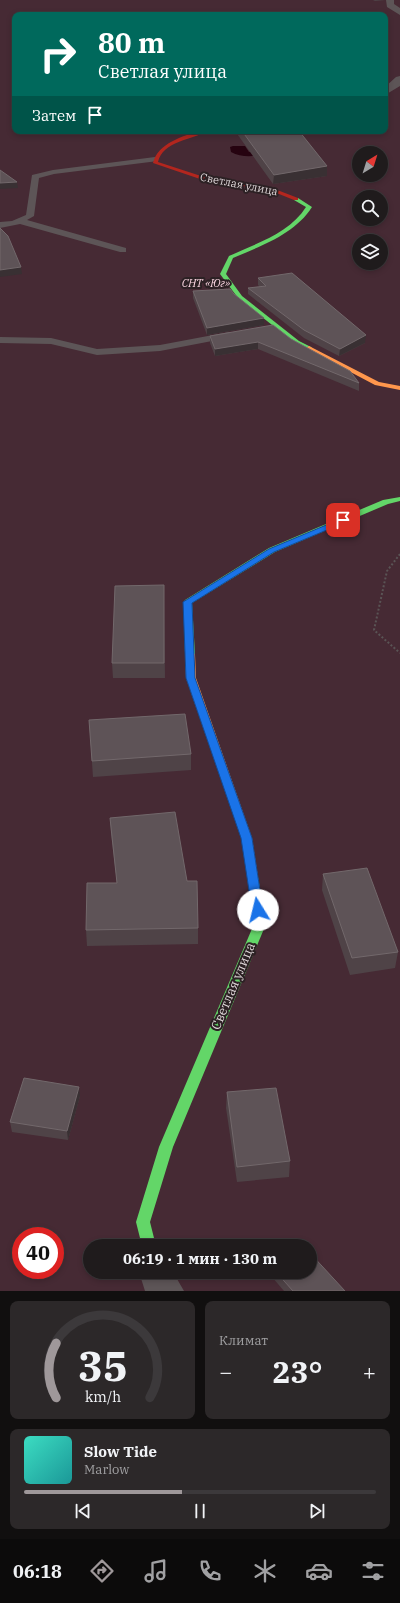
<!DOCTYPE html>
<html lang="ru">
<head>
<meta charset="utf-8">
<style>
	body { margin:0; font-family:"IBM Plex Serif",serif; background:#2c2829; color:#f1f3f6; height:100vh; display:flex; flex-direction:column; font-size:15px; white-space:nowrap }
	* { box-sizing:border-box; margin:0 }
	p { font-size:13px; color:#a1a1a3 }
	.icon { flex:none; width:22px; height:22px; fill:none; stroke:currentColor; stroke-width:2; stroke-linecap:round; stroke-linejoin:round }
	.map { position:relative; height:1291px; overflow:hidden }
	.details { display:flex; flex-direction:column; gap:10px; padding:10px; background:#110f0f; flex:1 }
	.details>* { flex:none }
	.guide { position:absolute; left:12px; top:12px; width:376px; height:122px; border-radius:8px; box-shadow:0 2px 6px #0003,0 0 0 1px #3c393b; background:#00695c; color:#fff; overflow:hidden }
	.needle { width:26px; rotate:38deg }
	.buttons { position:absolute; left:352px; top:146px; display:grid; gap:8px }
	.buttons a { display:grid; place-items:center; width:36px; height:36px; border-radius:50%; background:#1f1b1c; box-shadow:0 2px 6px #0003,0 0 0 1px #3c393b; font-size:20px }
	.speed { position:absolute; left:12px; top:1227px; display:flex; gap:8px; font-size:20px; font-weight:700; text-align:center }
	.speed>* { display:grid; place-content:center; width:52px; height:52px; border-radius:50%; background:#1f1b1c; box-shadow:0 2px 6px #0003,0 0 0 1px #3c393b; line-height:1 }
	.speed .limit { border:6px solid #d22; background:#fff; color:#111 }
	.pin { position:absolute; display:grid; place-items:center; width:34px; height:34px; color:#fff; margin:-17px; border-radius:8px; box-shadow:0 2px 6px #0006 }
	.me { position:absolute; width:44px; margin:-22px; rotate:351deg; stroke-linejoin:round; filter:drop-shadow(0 0 3px #0008) }
	.turn { display:flex; align-items:center; gap:14px; height:84px; padding:0 20px; font-size:18px }
	.turn .icon { width:52px; height:52px; stroke-width:2.5 }
	.turn b { display:block; font-size:28px; line-height:34px }
	.then { display:flex; align-items:center; height:38px; padding:0 20px; background:#0003; gap:8px; font-size:15px }
	.big { font-size:30px; font-weight:700; line-height:1.1 }
	.details .widget { flex:1; display:flex; flex-direction:column; justify-content:center; gap:6px; min-width:0; padding:0 14px; border-radius:8px; background:#2c2829 }
	.details .dial { align-items:center; gap:0 }
	.dial svg { height:104px; overflow:visible; fill:none; stroke:#3c393b; stroke-width:7; stroke-linecap:round; text-anchor:middle }
	.dial text { fill:#f1f3f6; stroke:none }
	.song { display:flex; align-items:center; gap:12px }
	.cover { width:48px; height:48px; border-radius:6px; background:linear-gradient(135deg,hsl(170 70% 55%),hsl(180 70% 35%)) }
	.played { height:4px; border-radius:2px; background:linear-gradient(90deg,#9f989a 45%,#3c393b 45%) }
	.keys { display:flex; justify-content:space-around; direction:ltr }
	.heat { display:flex; justify-content:space-between; align-items:center; font-size:22px; direction:ltr }
	.details .tiles { flex:1; display:grid; gap:10px; grid-template-columns:1fr 1fr }
	.widget:last-child { grid-column:span 2 }
	.trip { position:absolute; left:83px; top:1239px; width:234px; height:40px; border-radius:20px; background:#1f1b1c; box-shadow:0 2px 6px #0003,0 0 0 1px #3c393b; font-weight:700; line-height:40px; text-align:center }
	.tabs { display:flex; height:64px; justify-content:space-around; align-items:center; background:#0c0b0b; color:#a1a1a3 }
	.tabs .icon { width:28px; height:28px }
	.tabs .current { color:#9f989a }
	.tabs b { font-size:18px; color:#f1f3f6 }
	.map>svg:first-child { display:block }
	.green { fill:#462a34; fill-rule:evenodd }
	.water { fill:#260310 }
	.lines { fill:none; stroke-linecap:round; stroke-linejoin:round }
	.path { stroke:#5a5455; stroke-width:2; stroke-dasharray:2 2; stroke-linecap:butt }
	.lane { fill:#5d5557; fill-rule:evenodd }
	.street { fill:#5d5557; fill-rule:evenodd }
	.fast { fill:#63d668; fill-rule:evenodd }
	.slow { fill:#ff974d; fill-rule:evenodd }
	.jam { fill:#b3261e; fill-rule:evenodd }
	.wall { fill:#4f4347 }
	.shaded-wall { fill:#393033 }
	.building { fill:#5e5357; stroke:#72686b }
	.route { fill:#1a73e8; stroke:#114b97 }
	.labels { text-anchor:middle; dominant-baseline:central; stroke-width:4; stroke-linejoin:round; paint-order:stroke }
	.far-street-label { font-size:11px; fill:#dfd7d9; stroke:#2c2124 }
	.far-park-label { font-size:11px; font-style:italic; fill:#fbd5e1; stroke:#2c2124 }
	.street-label { font-size:13px; fill:#dfd7d9; stroke:#2c2124 }
</style>
</head>
<body>
<div class="map">
<svg width="400" height="1291" viewBox="0 0 400 1291">
	<rect width="100%" height="100%" fill="#292425"/>
	<path class="green" d="M0,0H400V1291H0ZM15,15H385V131H15ZM359,153H381V175H359ZM359,197H381V219H359ZM359,241H381V263H359ZM21,1236H55V1270H21ZM90,1246H310V1272H90Z"/>
	<path class="water" d="M233,146H245L249,152L262,151L265,155C254,156 241,158 231,152L230,147Z"/>
	<g class="lines">
		<path class="path" d="M400,554L387,571L374,630L400,653"/>
		<path class="lane" d="M155,157H158V161L54,174L39,178L34,216L27,220L126,248V252H120L20,224L0,228V222L12,221L26,215L32,175L53,170Z
			M229,332L233,333L234,335L233,337L160,351L97,355L51,344L0,343V337L51,338L97,349L160,345Z"/>
		<path class="street" d="M386,0H394V4L400,8V15L387,7Z
			M400,76V86L385,95V87L396,77Z
			M139,1272H173L184,1291H145Z"/>
		<path class="fast" d="M294,198H298L312,207C295,234 261,246 233,258L226,274L242,296L299,341L311,347L312,348L309,350L295,343L238,298L220,274L229,256C255,244 290,233 306,207L294,200Z
			M400,497V501L388,504L275,552L192,603L195,654L190,657L187,656L185,654L184,602L185,600L269,548L383,500Z
			M253,873L257,874L258,877L266,924L173,1147L150,1222L156,1246H142L136,1222L159,1147L254,924L248,877L249,874Z"/>
		<path class="slow" d="M309,346L379,382L400,386V390L375,385L307,349L306,348Z
			M190,651L195,654L196,678L252,838L258,877L257,880L253,881L249,880L248,877L242,838L186,678L185,654Z"/>
		<path class="jam" d="M200,131H207C192,140 163,141 158,162L201,176L272,188L298,198V200H294L269,190L200,179L153,163C158,143 183,136 200,131Z"/>
	</g>
	<path class="wall" d="M373,0H385L375,1Z
		M235,131H299L327,166V176L273,184Z
		M258,278L365,343L339,356L304,338L248,294V288L260,287L258,285Z
		M193,291L234,294L264,325L207,335L193,298Z
		M210,336L291,339L359,383V391L258,349L215,356L210,343Z
		M164,600L165,678H113L112,663Z
		M89,720L191,754V770L93,777Z
		M110,818L187,881L198,928V944L87,946L86,930L117,883L111,834Z
		M323,874L398,952L395,968L350,975L322,890Z
		M227,1092L290,1161L289,1177L237,1182L226,1108Z
		M80,1096L68,1140L12,1132L10,1122Z
		M272,1272H310L345,1291H284L272,1277Z"/>
	<path class="shaded-wall" d="M327,166V176L273,184L274,175Z
		M17,182L18,188L0,189V183Z
		M21,267L22,274L0,277V270Z
		M264,318V325L207,335V328Z
		M366,335L365,343L339,356L340,349Z
		M258,342V349L215,356V349Z
		M79,1087L80,1096L68,1140L67,1131Z"/>
	<path class="building" d="M242,131H299L327,166L274,175Z
		M0,170L17,182L0,183Z
		M0,228L8,236L21,267L0,270Z
		M292,273L366,335L340,349L304,330L248,288L266,286L258,278Z
		M230,289L234,294L264,318L207,328L193,291Z
		M273,325L291,339L350,371L359,383L258,342L215,349L210,336Z
		M164,585V663H112L115,586Z
		M185,714L191,754L92,761L89,720Z
		M175,812L187,881H197L198,928L86,930L87,883H117L110,818Z
		M367,868L398,952L352,958L323,874Z
		M24,1078L79,1087L67,1131L10,1122Z
		M276,1088L290,1161L237,1167L227,1092Z
		M310,1253L345,1291H293L276,1272H310Z"/>
	<path class="route" d="M343,518L346,519V522L274,552L192,603L195,678L252,838L263,910L262,913H254L252,910L241,838L186,678L183,602L269,549Z"/>
	<g class="labels">
		<g class="far-street-label">
			<text transform="translate(239 184) rotate(11)">Светлая улица</text>
		</g>
		<g class="far-park-label">
			<text x="206" y="283">СНТ «Юг»</text>
		</g>
		<g class="street-label">
			<text transform="translate(233 986) rotate(-67)">Светлая улица</text>
		</g>
	</g>
</svg>
<div class="buttons">
<a><svg class="needle" viewBox="-14 -14 28 28"><path d="M0-13l5 13h-10z" fill="#e53935"/><path d="M0 13l5-13h-10z" fill="#a1a1a3"/></svg></a>
<a><svg class="icon" aria-label="search" viewBox="0 0 24 24"><circle cx="10" cy="10" r="6"/><path d="M15 15l6 6"/></svg></a>
<a><svg class="icon" aria-label="layers" viewBox="0 0 24 24"><path d="M12 4l9 5-9 5-9-5zM3 14l9 5 9-5"/></svg></a>
</div>
<div class="speed"><div class="limit">40</div></div>
<div class="pin" style="left:343px;top:520px;background:#d93025"><svg class="icon" aria-label="arrive" viewBox="0 0 24 24"><path d="M6 21V4h12l-3 4 3 4H6"/></svg></div>
<svg class="me" style="left:258px;top:910px" viewBox="-20 -20 40 40"><circle r="19" fill="#fff"/><path d="M0-13L10 11 0 6-10 11z" fill="#1a73e8"/></svg>
<div class="trip">06:19 · 1 мин · 130 m</div>
<div class="guide">
<div class="turn"><svg class="icon" aria-label="right" viewBox="0 0 24 24"><path d="M7 20v-9h11M14 6l5 5-5 5"/></svg><div><b>80 m</b>Светлая улица</div></div>
<div class="then">Затем<svg class="icon" aria-label="arrive" viewBox="0 0 24 24"><path d="M6 21V4h12l-3 4 3 4H6"/></svg></div>
</div>
</div>
<section class="details">
<div class="tiles">
<div class="widget dial"><svg viewBox="0 0 100 80">
<path d="M14 69A42 42 0 1 1 86 69"/>
<path d="M14 69A42 42 0 0 1 14 27" stroke="#9f989a"/>
<text x="50" y="56" font-size="32" font-weight="700">35</text>
<text x="50" y="72" font-size="11">km/h</text>
</svg></div>
<div class="widget"><p>Климат</p>
<div class="heat"><a>−</a><b class="big">23°</b><a>+</a></div>
</div>
<div class="widget">
<div class="song"><i class="cover"></i><div><b>Slow Tide</b><p>Marlow</p></div></div>
<div class="played"></div>
<div class="keys"><svg class="icon" aria-label="previous" viewBox="0 0 24 24"><path d="M18 5L8 12l10 7zM5 5v14"/></svg><svg class="icon" aria-label="pause" viewBox="0 0 24 24"><path d="M8 5v14M16 5v14"/></svg><svg class="icon" aria-label="next" viewBox="0 0 24 24"><path d="M6 5l10 7-10 7zM19 5v14"/></svg></div>
</div>
</div>
</section>
<nav class="tabs">
<b>06:18</b>
<svg class="icon current" aria-label="directions" viewBox="0 0 24 24"><path d="M12 3l9 9-9 9-9-9zM9 14v-3h6M13 9l2 2-2 2"/></svg>
<svg class="icon" aria-label="music" viewBox="0 0 24 24"><path d="M9 18V5l10-2v13"/><circle cx="6" cy="18" r="3"/><circle cx="16" cy="16" r="3"/></svg>
<svg class="icon" aria-label="phone" viewBox="0 0 24 24"><path d="M5 4h4l2 5-3 2q2 4 5 5l2-3 5 2v4C11 20 4 13 5 4z"/></svg>
<svg class="icon" aria-label="climate" viewBox="0 0 24 24"><path d="M12 3v18M4 7l16 10M4 17L20 7"/></svg>
<svg class="icon" aria-label="car" viewBox="0 0 24 24"><path d="M5 17H2v-5l4-1 3-4h7l3 4 3 1v5h-3M9 17h6M6 11h13"/><circle cx="7" cy="17" r="2"/><circle cx="17" cy="17" r="2"/></svg>
<svg class="icon" aria-label="filters" viewBox="0 0 24 24"><path d="M4 7h16M4 17h16"/><circle cx="9" cy="7" r="2"/><circle cx="15" cy="17" r="2"/></svg>
</nav>
</body>
</html>
